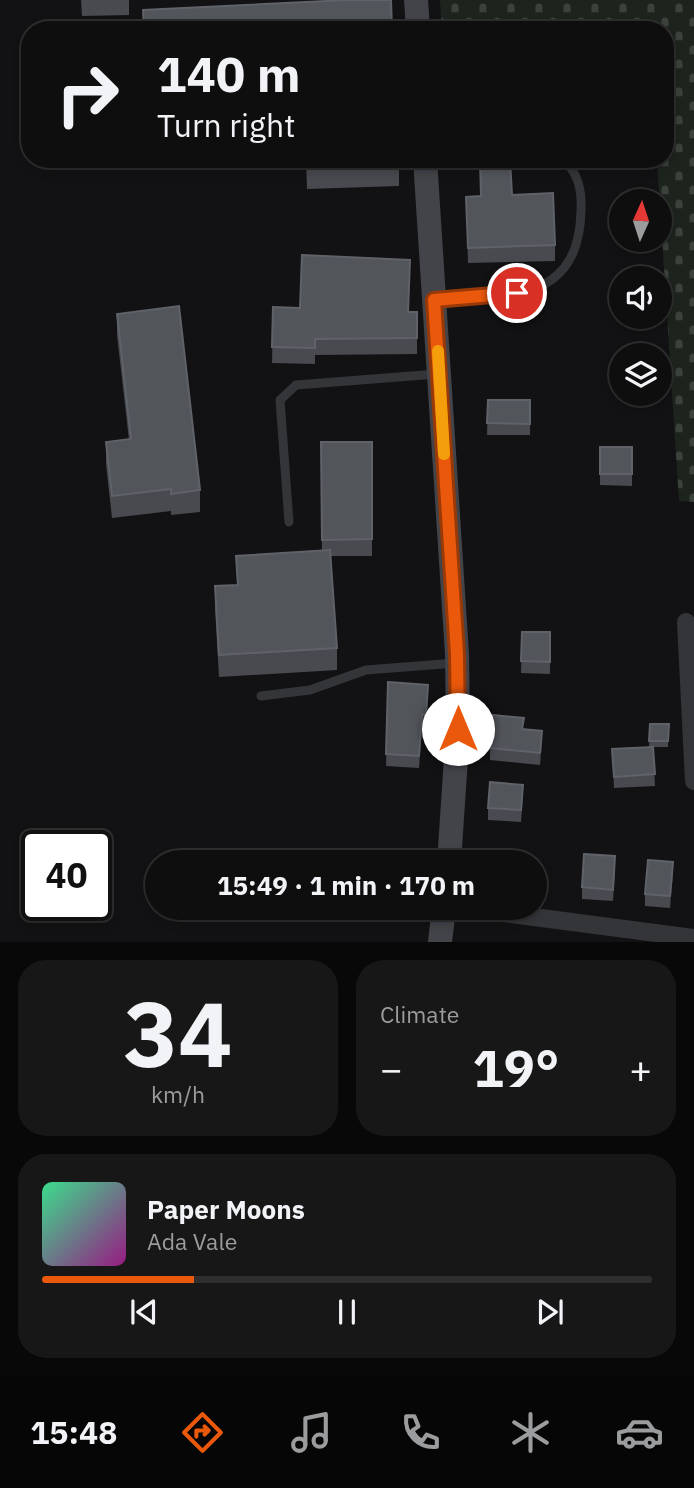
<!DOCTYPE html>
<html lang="en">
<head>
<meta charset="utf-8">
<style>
	body { margin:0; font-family:"IBM Plex Sans",sans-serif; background:#171718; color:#f1f3f6; height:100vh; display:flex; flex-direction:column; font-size:26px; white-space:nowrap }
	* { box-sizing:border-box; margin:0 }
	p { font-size:23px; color:#9b9c9e }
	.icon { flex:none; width:38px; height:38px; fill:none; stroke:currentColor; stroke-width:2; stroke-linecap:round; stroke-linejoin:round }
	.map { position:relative; height:942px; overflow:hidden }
	.drawer { display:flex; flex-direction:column; gap:18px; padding:18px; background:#080808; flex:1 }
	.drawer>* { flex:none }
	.hud { position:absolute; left:21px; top:21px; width:653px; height:147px; border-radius:28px; box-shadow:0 4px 10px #0003,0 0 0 2px #2e2e2f; background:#0e0e0f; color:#f1f3f6; overflow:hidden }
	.needle { width:46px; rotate:3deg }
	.buttons { position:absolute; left:609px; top:189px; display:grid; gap:14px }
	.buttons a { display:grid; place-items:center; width:63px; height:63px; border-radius:50%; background:#0e0e0f; box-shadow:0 4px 10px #0003,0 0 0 2px #2e2e2f; font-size:35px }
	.speed { position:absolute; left:21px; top:830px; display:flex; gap:14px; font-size:35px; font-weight:700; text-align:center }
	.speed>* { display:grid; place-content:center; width:91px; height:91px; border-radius:50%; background:#0e0e0f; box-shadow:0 4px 10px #0003,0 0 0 2px #2e2e2f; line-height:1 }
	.speed .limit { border:4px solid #111; border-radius:10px; background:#fff; color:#111 }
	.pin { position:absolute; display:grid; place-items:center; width:60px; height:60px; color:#fff; margin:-30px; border:4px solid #fff; border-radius:50%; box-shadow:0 2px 7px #0007 }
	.me { position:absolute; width:77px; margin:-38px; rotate:0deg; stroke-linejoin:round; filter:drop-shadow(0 0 5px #0008) }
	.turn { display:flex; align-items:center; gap:24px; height:147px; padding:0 21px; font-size:32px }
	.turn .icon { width:91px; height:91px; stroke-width:2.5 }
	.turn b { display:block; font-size:49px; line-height:60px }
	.big { font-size:52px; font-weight:700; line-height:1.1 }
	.drawer .card { flex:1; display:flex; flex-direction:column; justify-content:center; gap:10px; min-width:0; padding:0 24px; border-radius:28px; background:#171718 }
	.drawer .dial { align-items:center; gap:0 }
	.dial b { font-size:91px; line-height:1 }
	.song { display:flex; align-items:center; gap:21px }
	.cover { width:84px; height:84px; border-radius:10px; background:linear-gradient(135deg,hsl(150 70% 55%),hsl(310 70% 35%)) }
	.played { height:7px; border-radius:4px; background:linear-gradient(90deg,#ea580c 25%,#2e2e2f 25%) }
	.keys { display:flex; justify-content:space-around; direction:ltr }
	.heat { display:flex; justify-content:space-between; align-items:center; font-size:38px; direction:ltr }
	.drawer .tiles { flex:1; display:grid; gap:18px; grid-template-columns:1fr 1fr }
	.card:last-child { grid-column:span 2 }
	.trip { position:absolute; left:145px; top:850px; width:402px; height:70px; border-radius:35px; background:#0e0e0f; box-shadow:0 4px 10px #0003,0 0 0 2px #2e2e2f; font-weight:700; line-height:70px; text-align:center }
	.menu { display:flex; height:112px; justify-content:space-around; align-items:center; background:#060606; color:#9b9c9e }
	.menu .icon { width:49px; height:49px }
	.menu .selected { color:#ea580c }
	.menu b { font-size:32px; color:#f1f3f6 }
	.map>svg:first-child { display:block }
	.cemetery { fill:url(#cemetery-stones) }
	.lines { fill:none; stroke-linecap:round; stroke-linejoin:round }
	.lane { stroke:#343539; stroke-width:9 }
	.street { stroke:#343539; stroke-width:18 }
	.secondary { stroke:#424449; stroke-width:24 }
	.wall { fill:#484a4f }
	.shaded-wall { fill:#2e2f33 }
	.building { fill:#52555a; stroke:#5f6268; stroke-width:2 }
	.route-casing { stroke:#983908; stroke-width:18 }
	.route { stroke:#ea580c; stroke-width:12 }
	.slow { stroke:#f59e0b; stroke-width:12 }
</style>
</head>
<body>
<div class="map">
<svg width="694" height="942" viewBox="0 0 694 942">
	<defs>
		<pattern id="cemetery-stones" width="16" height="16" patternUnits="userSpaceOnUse" patternTransform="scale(1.75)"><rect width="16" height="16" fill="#1d241d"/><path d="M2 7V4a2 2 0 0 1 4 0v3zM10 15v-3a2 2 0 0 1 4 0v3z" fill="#3b413b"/></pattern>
	</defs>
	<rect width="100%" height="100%" fill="#121214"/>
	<path class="cemetery" d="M440,0H694V502L679,501L657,159H665V30H442Z"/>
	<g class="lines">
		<path class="lane" d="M427,161L463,159
			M435,300C506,296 579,304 581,211C582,191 579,171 561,159
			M289,522L280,400L296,385L437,374
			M261,696L310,690L366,670L456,663"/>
		<path class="street" d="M686,622L694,781
			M465,908L694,938"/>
		<path class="secondary" d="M416,0L418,30
			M425,159L457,654L458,728L449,863
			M440,942L444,908"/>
	</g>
	<path class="wall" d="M81,0H129V15L82,16Z
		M143,10L392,30H143Z
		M306,159H399V186L307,189Z
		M479,159H510L512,195L555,245V261L468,263L466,197L481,196Z
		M410,276L408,312H417V354L315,355V364L272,363L273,307L300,308Z
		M117,314L200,490V512L171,515V511L112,518L106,464V442L129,440L117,335Z
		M488,400H530V435H487Z
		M321,442H372V556H331L337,648V670L219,677L215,608V586L237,585L236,556L322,550Z
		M600,447H632V486L600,485Z
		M522,632H550V674L521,673Z
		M388,682L428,697L426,726H422L419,768L386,766Z
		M650,724H669L668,747H653L655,786L614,788L612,749L649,747Z
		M524,729L542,743L540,765L490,760V748Z
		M523,797L521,822L488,820V808Z
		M615,868L613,901L582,899V887Z
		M673,874L670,908L645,906V894Z"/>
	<path class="shaded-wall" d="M428,685V697L426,726V715Z
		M422,714V726L419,768V756Z
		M542,731V743L540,765V753Z
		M673,862V874L670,908V896Z"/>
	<path class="building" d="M347,0H391L392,30H322V24L279,27V30H144L143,10Z
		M306,159H399V165L307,169Z
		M480,159H510L512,195L553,193L555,245L468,248L466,197L481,196Z
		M302,255L410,260L408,312H417V338L315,339V348L272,347L273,307L300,308Z
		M179,306L200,490L171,494V489L112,496L106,442L131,439L117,314Z
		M488,400H530V424L487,423Z
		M321,442H372V539L322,540Z
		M600,447H632V474H600Z
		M330,550L337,648L219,655L215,586L238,585L236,556Z
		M522,632H550V662L521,661Z
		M388,682L428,685L426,715L422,714L419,756L386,754Z
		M493,715L524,718L522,729L542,731L540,753L490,748Z
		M650,724H669L668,741H649Z
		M653,747L655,774L614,777L612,749Z
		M490,782L523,785L521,810L488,808Z
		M373,850L407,853L406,863H372Z
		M584,854L615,856L613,890L582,887Z
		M482,859L516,862L482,863Z
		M648,860L673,862L670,896L645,894Z"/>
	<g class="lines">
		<g class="route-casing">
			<path id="route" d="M458,729L457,654L434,300L517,293"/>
		</g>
		<use href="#route" class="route"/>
		<path class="slow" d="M438,351L444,454"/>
	</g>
</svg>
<div class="buttons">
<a><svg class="needle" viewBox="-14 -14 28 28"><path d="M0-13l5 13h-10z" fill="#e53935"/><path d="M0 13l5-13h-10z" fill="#9b9c9e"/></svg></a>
<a><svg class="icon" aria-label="sound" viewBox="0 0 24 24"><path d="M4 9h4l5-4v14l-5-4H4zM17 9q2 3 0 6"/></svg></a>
<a><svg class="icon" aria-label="layers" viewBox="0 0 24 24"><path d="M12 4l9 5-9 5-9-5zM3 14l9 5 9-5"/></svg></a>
</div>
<div class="speed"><div class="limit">40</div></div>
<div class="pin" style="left:517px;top:293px;background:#d93025"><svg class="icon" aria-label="arrive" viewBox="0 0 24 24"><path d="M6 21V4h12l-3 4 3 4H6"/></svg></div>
<svg class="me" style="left:458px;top:729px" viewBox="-20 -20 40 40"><circle r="19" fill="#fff"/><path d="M0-13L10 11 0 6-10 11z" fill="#ea580c"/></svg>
<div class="trip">15:49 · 1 min · 170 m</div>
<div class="hud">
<div class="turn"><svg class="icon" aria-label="right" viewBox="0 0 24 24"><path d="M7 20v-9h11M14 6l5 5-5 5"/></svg><div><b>140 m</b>Turn right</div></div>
</div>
</div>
<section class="drawer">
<div class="tiles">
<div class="card dial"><b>34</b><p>km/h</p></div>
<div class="card"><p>Climate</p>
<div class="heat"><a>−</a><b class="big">19°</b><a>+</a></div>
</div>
<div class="card">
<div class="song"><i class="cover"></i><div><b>Paper Moons</b><p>Ada Vale</p></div></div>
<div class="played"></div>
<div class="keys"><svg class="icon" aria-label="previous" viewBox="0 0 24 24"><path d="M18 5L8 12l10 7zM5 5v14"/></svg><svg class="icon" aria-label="pause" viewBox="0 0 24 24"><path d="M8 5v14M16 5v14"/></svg><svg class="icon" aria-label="next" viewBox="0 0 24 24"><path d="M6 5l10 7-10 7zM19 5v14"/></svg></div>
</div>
</div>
</section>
<nav class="menu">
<b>15:48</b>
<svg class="icon selected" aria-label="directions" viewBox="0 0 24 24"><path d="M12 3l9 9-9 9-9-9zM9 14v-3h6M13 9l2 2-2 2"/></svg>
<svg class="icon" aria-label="music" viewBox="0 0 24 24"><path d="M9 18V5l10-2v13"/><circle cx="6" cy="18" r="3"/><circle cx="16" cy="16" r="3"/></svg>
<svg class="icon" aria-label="phone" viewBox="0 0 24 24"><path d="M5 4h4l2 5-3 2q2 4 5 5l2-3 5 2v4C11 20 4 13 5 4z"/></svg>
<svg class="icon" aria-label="climate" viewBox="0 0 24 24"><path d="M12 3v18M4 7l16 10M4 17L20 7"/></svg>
<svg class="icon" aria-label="car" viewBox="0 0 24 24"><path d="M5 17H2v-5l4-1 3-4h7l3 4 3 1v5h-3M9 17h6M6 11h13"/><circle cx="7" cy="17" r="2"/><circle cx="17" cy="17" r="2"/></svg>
</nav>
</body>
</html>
